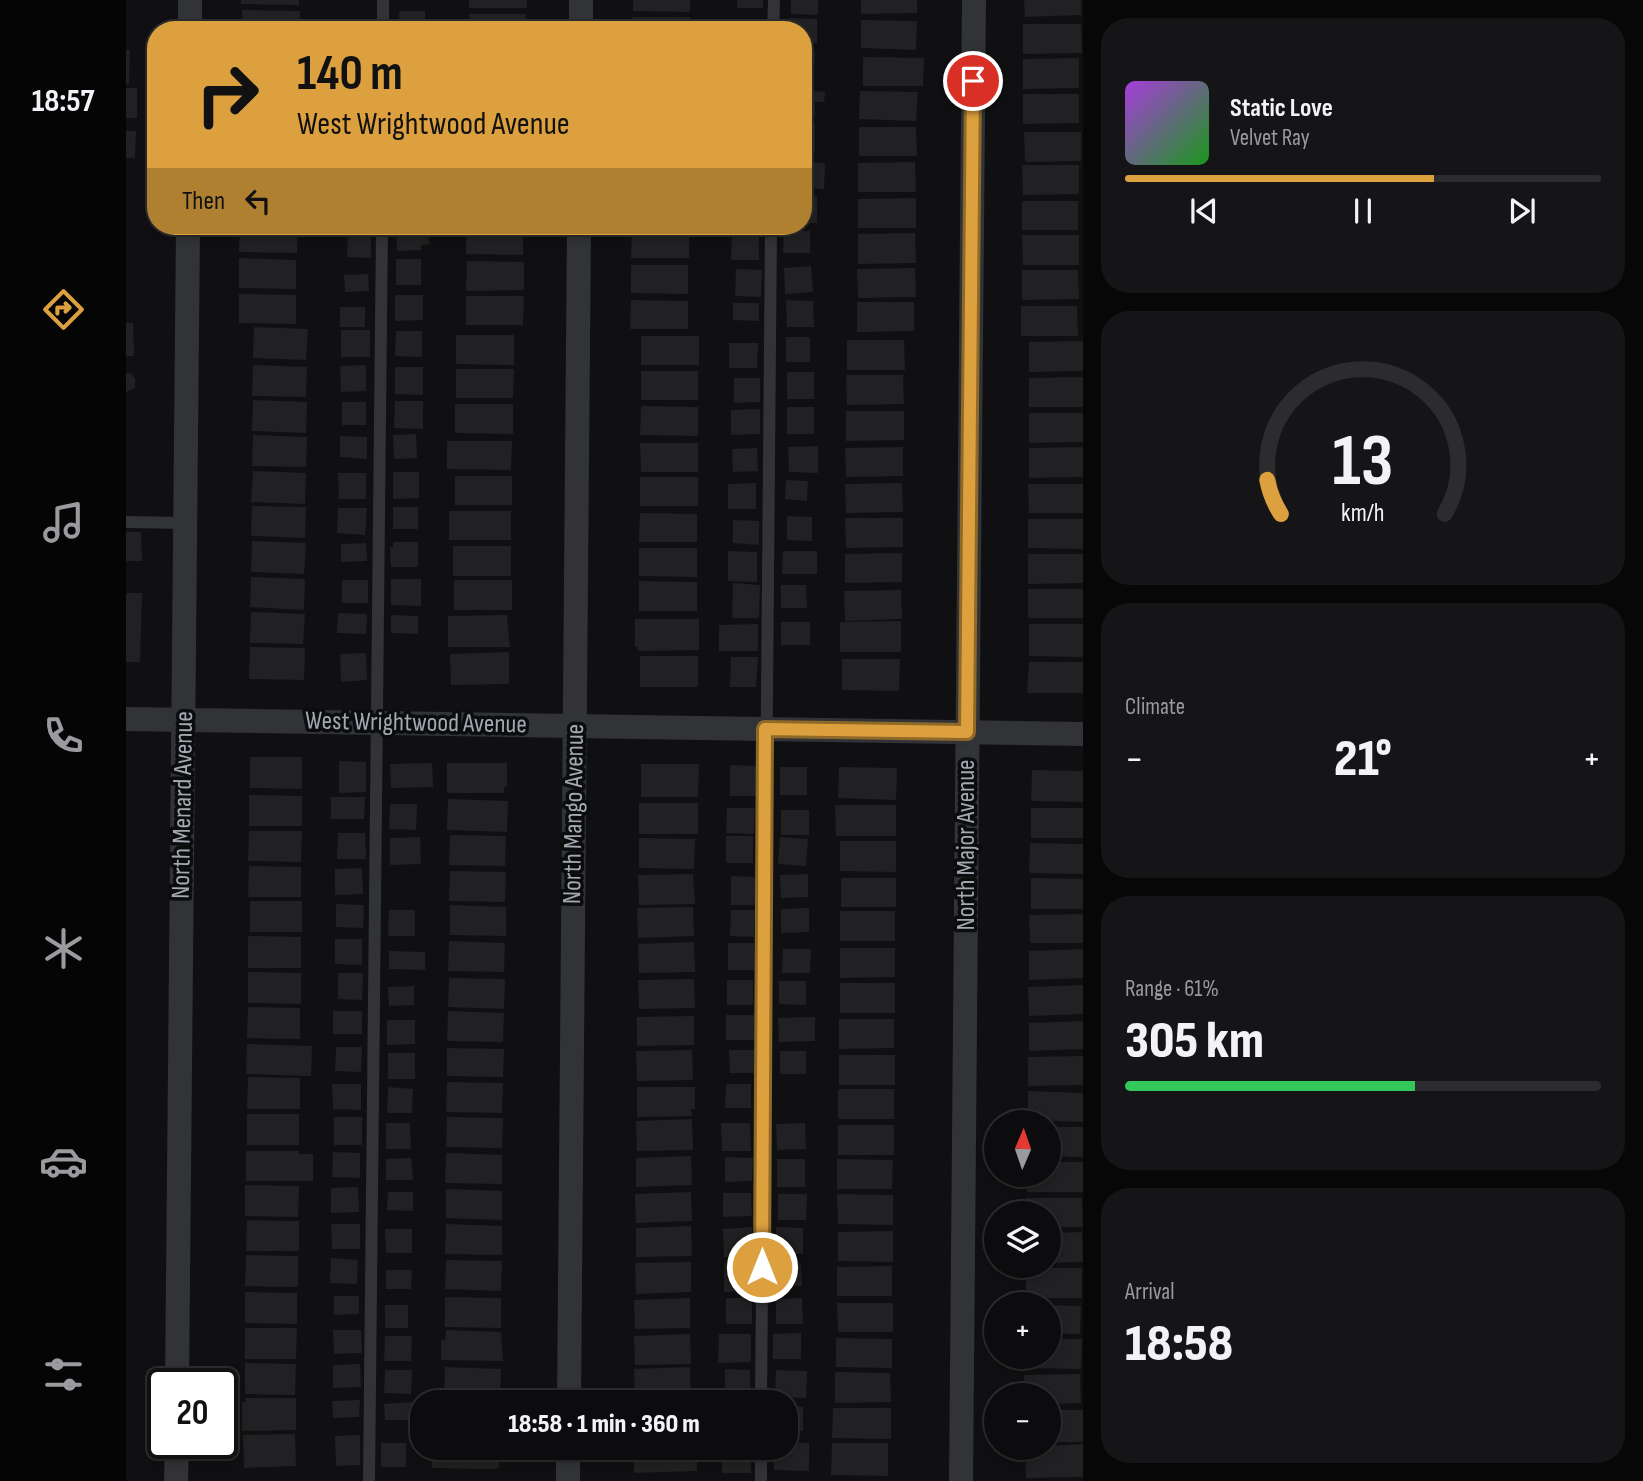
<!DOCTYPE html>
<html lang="en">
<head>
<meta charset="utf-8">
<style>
	body { margin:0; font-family:"Sofia Sans Condensed",sans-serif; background:#151517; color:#f1f3f6; height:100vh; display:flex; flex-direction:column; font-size:26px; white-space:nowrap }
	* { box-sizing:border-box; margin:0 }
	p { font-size:23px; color:#9a9b9e }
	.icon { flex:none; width:38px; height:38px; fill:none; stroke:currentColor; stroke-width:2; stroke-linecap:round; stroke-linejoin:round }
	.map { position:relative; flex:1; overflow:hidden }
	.panel { display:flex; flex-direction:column; gap:18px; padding:18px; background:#070708; width:560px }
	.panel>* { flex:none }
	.banner { position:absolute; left:21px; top:21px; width:665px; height:214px; border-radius:28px; box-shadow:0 4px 10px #0003,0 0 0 2px #2c2c2e; background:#dca13e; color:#111; overflow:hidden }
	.needle { width:46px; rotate:2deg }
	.controls { position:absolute; left:858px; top:1110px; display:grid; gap:14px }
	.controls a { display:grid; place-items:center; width:77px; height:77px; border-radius:50%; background:#0c0c0e; box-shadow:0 4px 10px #0003,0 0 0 2px #2c2c2e; font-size:35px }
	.speed { position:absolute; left:21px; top:1368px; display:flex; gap:14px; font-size:35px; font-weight:700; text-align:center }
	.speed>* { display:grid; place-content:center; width:91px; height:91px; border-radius:50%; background:#0c0c0e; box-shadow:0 4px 10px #0003,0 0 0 2px #2c2c2e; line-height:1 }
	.speed .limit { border:4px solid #111; border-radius:10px; background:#fff; color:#111 }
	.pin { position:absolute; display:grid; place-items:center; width:60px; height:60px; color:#fff; margin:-30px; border:4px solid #fff; border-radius:50%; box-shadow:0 2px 7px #0007 }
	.me { position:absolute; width:77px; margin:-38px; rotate:0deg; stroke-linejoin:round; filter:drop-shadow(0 0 5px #0008) }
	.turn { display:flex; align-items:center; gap:24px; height:147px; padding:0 35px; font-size:32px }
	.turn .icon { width:91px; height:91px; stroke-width:2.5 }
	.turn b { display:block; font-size:49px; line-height:60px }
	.then { display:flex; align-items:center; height:66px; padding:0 35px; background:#0003; gap:14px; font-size:26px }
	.big { font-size:52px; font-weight:800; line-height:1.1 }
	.panel .card { flex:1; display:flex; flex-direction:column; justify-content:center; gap:10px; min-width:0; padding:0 24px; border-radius:28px; background:#151517 }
	.panel .dial { align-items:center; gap:0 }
	.dial svg { height:182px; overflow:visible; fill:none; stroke:#2c2c2e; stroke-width:7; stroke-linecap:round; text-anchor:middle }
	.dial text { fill:#f1f3f6; stroke:none }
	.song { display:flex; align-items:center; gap:21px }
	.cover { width:84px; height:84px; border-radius:10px; background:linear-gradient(135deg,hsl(280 70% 55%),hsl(120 70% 35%)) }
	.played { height:7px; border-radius:4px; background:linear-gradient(90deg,#dca13e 65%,#2c2c2e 65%) }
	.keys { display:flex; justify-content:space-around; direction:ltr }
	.heat { display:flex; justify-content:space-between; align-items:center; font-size:38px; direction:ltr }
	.charge { height:10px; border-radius:5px; background:linear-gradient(90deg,#34c759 61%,#2c2c2e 0) }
	.trip { position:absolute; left:284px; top:1390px; width:388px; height:70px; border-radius:28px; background:#0c0c0e; box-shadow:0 4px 10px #0003,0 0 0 2px #2c2c2e; font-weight:800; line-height:70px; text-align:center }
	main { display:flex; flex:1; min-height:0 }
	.dock { display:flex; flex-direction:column; width:126px; justify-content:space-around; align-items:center; background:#050506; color:#9a9b9e }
	.dock .icon { width:49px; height:49px }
	.dock .active { color:#dca13e }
	.dock b { font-size:32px; color:#f1f3f6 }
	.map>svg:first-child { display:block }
	.building { fill:#212123 }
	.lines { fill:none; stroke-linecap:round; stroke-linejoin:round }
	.lane { stroke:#323336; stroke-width:12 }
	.street { stroke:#323336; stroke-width:24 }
	.route-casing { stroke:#8f6928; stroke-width:18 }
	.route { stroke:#dca13e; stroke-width:12 }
	.labels { text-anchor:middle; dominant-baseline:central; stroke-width:7; stroke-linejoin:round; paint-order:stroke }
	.street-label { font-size:26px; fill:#a3a8b1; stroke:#0b0c0d }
</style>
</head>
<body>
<main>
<nav class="dock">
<b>18:57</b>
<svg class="icon active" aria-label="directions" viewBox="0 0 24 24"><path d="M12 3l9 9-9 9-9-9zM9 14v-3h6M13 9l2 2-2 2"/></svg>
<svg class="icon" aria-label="music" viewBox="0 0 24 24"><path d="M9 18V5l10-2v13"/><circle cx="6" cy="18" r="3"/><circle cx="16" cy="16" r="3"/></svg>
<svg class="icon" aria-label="phone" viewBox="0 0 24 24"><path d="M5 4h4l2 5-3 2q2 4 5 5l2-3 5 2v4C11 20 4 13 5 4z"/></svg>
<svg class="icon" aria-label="climate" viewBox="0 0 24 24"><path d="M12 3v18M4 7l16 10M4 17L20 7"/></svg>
<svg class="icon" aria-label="car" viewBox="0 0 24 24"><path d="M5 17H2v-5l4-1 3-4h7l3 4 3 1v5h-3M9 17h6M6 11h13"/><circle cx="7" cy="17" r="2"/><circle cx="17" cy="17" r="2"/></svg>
<svg class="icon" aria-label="filters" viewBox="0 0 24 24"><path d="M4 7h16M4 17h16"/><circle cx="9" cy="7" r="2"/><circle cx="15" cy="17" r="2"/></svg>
</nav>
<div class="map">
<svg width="957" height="1481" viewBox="0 0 957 1481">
	<rect width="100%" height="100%" fill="#101012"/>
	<path class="building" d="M115,0H173V5L115,4Z
		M343,0H401V8H343Z
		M507,0H564V12L507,11Z
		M611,0H637V8H611Z
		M665,0H692V15L665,14Z
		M735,0H791V13L735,14Z
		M898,0H955V15L899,17Z
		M116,10L174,11L173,30H116Z
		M273,11H299V30H274Z
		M343,14H400V30H343Z
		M506,17H564V30H506Z
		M663,18L691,19V43H677V30H663Z
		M224,20H247V30H224Z
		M609,20H634V30H609Z
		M735,20L791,21L790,50L735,48Z
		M897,24H955L956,53L897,54Z
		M0,50H4L3,84H0Z
		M677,52H689L688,77L677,76Z
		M737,57L798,58L797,86H737Z
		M953,58V88L897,89V59Z
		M0,88H11V118H0Z
		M677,90L699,92L698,102H689V116H677Z
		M734,91L792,92L790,121L733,119Z
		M897,94H953V123L897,124Z
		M677,123H689V151H677Z
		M733,127H790L791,156H733Z
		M0,131H10L9,158H0Z
		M898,132H955V161L899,162Z
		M677,162L699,163L698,189L677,188Z
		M789,162L790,192H732V163Z
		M896,165H953V194L897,195Z
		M677,196H691V223H677Z
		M790,198V228H732V199Z
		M896,201H952V230H896Z
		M114,226H172L171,253L113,252Z
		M270,226H296V230L302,229L303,244L295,245V250L271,251Z
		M340,226H397V255L340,254Z
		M222,229L245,230V258L221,257Z
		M506,229H563V258H505Z
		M658,231H684V253H657Z
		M606,233L633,234V260H605Z
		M789,233L790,263L732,264V234Z
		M896,235H953V265H897Z
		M113,258L170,260V289L113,288Z
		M270,259H295V285H270Z
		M341,261L398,262V290L340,291Z
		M505,265H562V294L505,293Z
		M685,266L687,292L659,294L658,268Z
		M789,268L790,297L732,298L731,269Z
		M610,269L636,270L635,297L609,296Z
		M896,270H952L953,299L896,300Z
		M242,274L243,291L219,292L218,275Z
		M113,294L170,295V324L113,323Z
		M269,295H297V320L269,321Z
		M340,296H398L397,325H340Z
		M505,300L562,301V329H504Z
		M660,300L687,301L688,327H661Z
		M731,302H788V331L731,332Z
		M607,303H633V321L607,320Z
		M895,306H951L952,336H895Z
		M214,307H239V327H214Z
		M0,323H7L8,356H0Z
		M128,327L182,329L180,360L127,358Z
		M215,330H244V357H215Z
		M270,331H296V357L269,356Z
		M330,335H388V365L330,364Z
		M515,336H573V365H515Z
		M660,337H684V362H660Z
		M721,340H778L779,370H721Z
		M957,341V371L903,372V342Z
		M603,343H632L631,368H603Z
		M127,365L181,367L180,397L126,396Z
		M240,365V391L215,392L214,366Z
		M269,367H297V395L269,394Z
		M330,369H388L387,398H330Z
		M515,371H572V400H515Z
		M661,372H688V399H661Z
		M0,373H5L9,379V388L0,392Z
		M720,375H777L778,404L721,405Z
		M957,377V407H903V378Z
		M608,378H634V402L608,403Z
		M127,400L181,402L180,433L126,431Z
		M269,401H297V429L268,428Z
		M216,402H240V425H216Z
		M329,404H387V434L329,433Z
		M515,406L572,407V436L514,435Z
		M661,407H688V434H661Z
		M634,409V434L605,435V410Z
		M720,411H778V440L720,441Z
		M903,413H957V442L903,443Z
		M290,434L291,458L268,459L267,435Z
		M127,435L181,437L180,467L126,466Z
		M214,436L241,437V459L214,457Z
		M321,441H386L385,470L321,469Z
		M514,443H572V472H515Z
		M692,446V473L663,472L662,447Z
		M777,447V476L720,477L719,448Z
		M957,447V477L903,478V448Z
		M631,448L632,471L607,472L606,449Z
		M127,471L180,473L179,504L125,502Z
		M267,472H293V498L267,499Z
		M212,473H240V499H213Z
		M329,476H386V505H329Z
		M514,477H572V506H514Z
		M660,480L682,481L681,501L659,499Z
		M630,483V509H602V484Z
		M776,483L777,512L720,513L719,484Z
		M902,484H957V513H903Z
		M126,506L180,507L179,538L125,536Z
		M267,507H292V529H267Z
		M212,508H241L239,535L211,533Z
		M323,511H385V540H323Z
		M514,513L571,514V542H513Z
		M661,516L686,517V541L661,540Z
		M719,518H777V547L720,548Z
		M902,519H957V549L902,548Z
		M607,520L633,521V545L607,543Z
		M0,532H15L16,561H0Z
		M126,541L180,543L178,574L125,572Z
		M267,542H292V567H265L264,547H267Z
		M240,543L241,561L215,562V544Z
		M327,546H385V576H327Z
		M513,548H571V577L513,576Z
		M602,551L631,552V582L602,581Z
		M657,551H691V574H656Z
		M776,553V582L719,583V554Z
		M902,554H957V583L902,584Z
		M125,577L179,579L178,610L124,607Z
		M265,579H295V606L265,605Z
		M216,580H242V603H216Z
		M328,580H386V610H328Z
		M513,581L571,582V611H513Z
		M607,583L634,585L633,618H606Z
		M655,585H680L681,608H655Z
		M902,589H957V618H902Z
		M775,590L776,619L719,621L718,591Z
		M0,593H16L14,662H0Z
		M125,612L179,614L177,644L124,643Z
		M212,613L241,614L240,634L211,633Z
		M265,615L292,616V634L265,633Z
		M381,615L384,647H322V616Z
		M509,619H573V650L512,651V647H509Z
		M775,621V652H714V622Z
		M655,622H684V645H655Z
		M632,624V651H593V625Z
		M903,624H957V657L903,656Z
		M124,647L179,648L178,680L123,679Z
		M383,652V684L325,685L324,654Z
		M240,653L241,680L215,682L214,654Z
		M514,656H572V687H514Z
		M605,657H632L630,687H604Z
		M716,659H774L773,691L716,690Z
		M903,662H957V693H901Z
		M124,757H176V789L124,788Z
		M213,761L240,762V792L213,793Z
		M306,763L307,787L265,788L264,764Z
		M321,763H381V787H378V793H321Z
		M515,764H573L572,797H515Z
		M604,765L630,766V796H604Z
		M654,767H681V795H654Z
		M713,767L771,768L770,800L712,798Z
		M906,770L957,771V802L905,801Z
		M123,795L176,796V826H123Z
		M205,797H239L238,819H205Z
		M322,799L382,801L381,832L321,830Z
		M513,803H572V834H513Z
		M264,804H291L290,830L263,829Z
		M709,805H770V836H710Z
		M601,808H629L628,834L600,833Z
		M905,808H957V838H905Z
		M655,810H683V835H655Z
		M123,831H176L175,862L122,861Z
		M212,833H239L240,859H211Z
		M324,835L380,836L379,866L323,865Z
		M600,836H627V863H600Z
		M294,837L295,864L264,865V838Z
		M654,837L682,839L680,866L652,864Z
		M513,838L569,839L568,869L513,868Z
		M714,841H770V872L714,871Z
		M904,843L957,844V874L903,873Z
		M123,866L175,867V897H122Z
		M236,868L237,894L209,895V869Z
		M324,871L380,872L379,902L323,901Z
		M567,874L569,904L513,905L512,875Z
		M682,874V897L655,898L654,875Z
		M605,876L631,877L629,905H605Z
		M715,878H770V907H715Z
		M905,878L957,879V909H905Z
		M124,901H176V932H124Z
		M210,904L238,905L237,928L210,927Z
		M324,905L380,907V936L324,935Z
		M567,907L568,936L512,938L511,908Z
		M683,908V932L655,933V909Z
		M263,910H289V936H262Z
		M605,910H629L628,937L604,936Z
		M714,911H769V941H714Z
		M957,914V943H904L903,915Z
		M122,936L175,937V968H122Z
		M209,939H236V965L209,964Z
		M323,941L379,943L378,972L322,971Z
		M568,942L569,972L513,973L512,944Z
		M602,943H628L629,970H602Z
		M714,948H769V977L714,978Z
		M657,949H685L684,973H656Z
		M957,949V978L903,980V951Z
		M263,951L299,952V970L263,969Z
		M122,972L175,973V1004L122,1003Z
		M212,973H237L236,1000L212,999Z
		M323,978L379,979L378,1009L322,1007Z
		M568,979L569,1008L513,1009L512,980Z
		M601,980H627V1005H601Z
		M653,981H680V1005L653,1004Z
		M714,983H769V1013H714Z
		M957,985V1014L903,1016L902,987Z
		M288,986V1005L263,1006L262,987Z
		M122,1007L174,1008V1039L121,1038Z
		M207,1011H236V1034H207Z
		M322,1011L378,1013L377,1042L321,1041Z
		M600,1015H628V1040H600Z
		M568,1016V1045L511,1046V1017Z
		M689,1017V1041L653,1042L652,1018Z
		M713,1019H768V1048L713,1049Z
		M261,1020H289V1044L261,1045Z
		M957,1021V1049L903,1051V1023Z
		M121,1044L186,1046L185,1076L120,1074Z
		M210,1047H236L235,1072L209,1071Z
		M321,1048L378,1049L377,1077L321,1076Z
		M566,1050L567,1080L511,1081L510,1051Z
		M603,1050H628V1073H604Z
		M654,1051H680V1074H654Z
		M262,1053H289V1079H262Z
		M713,1055H769V1085H713Z
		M957,1056V1085L902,1086V1057Z
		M122,1077L174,1078V1109H121Z
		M321,1082L377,1083L376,1113L320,1112Z
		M206,1084H235V1110L207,1109Z
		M600,1084H625V1108H599Z
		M262,1087L287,1089L286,1113H261Z
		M511,1087H569V1109H565L566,1116L511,1117Z
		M712,1089H768V1119H712Z
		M902,1091L957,1093V1122L902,1120Z
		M121,1114H173V1145H121Z
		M208,1117H236V1145H208Z
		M321,1117L377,1118L376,1148L320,1147Z
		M566,1119L567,1150L511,1151L510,1121Z
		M260,1123H284L285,1149H260Z
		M595,1123H624L625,1151H596Z
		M679,1123L680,1149L651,1150L650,1124Z
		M712,1125H768V1155H712Z
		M922,1127H957V1157L922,1156Z
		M120,1151H173V1154H187V1181H120Z
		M207,1152L234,1153V1178L206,1177Z
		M320,1153L376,1155V1184L319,1183Z
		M565,1156L566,1185L510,1187V1158Z
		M599,1157L627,1158L626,1181L599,1182Z
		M285,1158L287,1180H260V1159Z
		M651,1159H679V1187H651Z
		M711,1159L767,1160L766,1189H711Z
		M922,1162H957V1192H901V1174H922Z
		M119,1185L173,1186L172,1217L119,1216Z
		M232,1187L233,1212L205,1213V1188Z
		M320,1189L376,1191V1220L320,1218Z
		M262,1192H287V1211L261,1210Z
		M565,1192L566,1221L510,1223L509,1194Z
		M597,1193H625L626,1216L597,1217Z
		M652,1194H681L680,1220H652Z
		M711,1194L767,1195V1225L712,1224Z
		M900,1198H956L957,1227H922V1213H900Z
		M121,1220L173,1221V1251H120Z
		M205,1224H234V1249H206Z
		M320,1224L376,1226V1255L319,1254Z
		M565,1226L566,1256L510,1257V1228Z
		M626,1227L627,1256L598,1257L597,1229Z
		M650,1227L677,1228V1254H650Z
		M259,1229H286V1253H260Z
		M767,1231V1262L712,1261V1232Z
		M956,1232L957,1262L922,1263V1233Z
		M120,1255L172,1256V1287L119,1286Z
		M205,1258L232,1260L231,1284L204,1283Z
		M320,1260L376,1261L375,1291L319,1289Z
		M565,1262V1292L510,1294L509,1263Z
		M598,1263H627V1291L598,1292Z
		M651,1263H675L676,1286H651Z
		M766,1266V1296H711V1267Z
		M900,1268H956V1298H900Z
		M260,1270H286L285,1289H260Z
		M119,1292L171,1293V1324L119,1323Z
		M208,1296H233V1314L208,1315Z
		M319,1297L375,1298V1328L319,1327Z
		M564,1298V1328L509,1329L508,1300Z
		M600,1298H626V1324H600Z
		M676,1298L677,1324H650V1299Z
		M711,1303H767V1332H712Z
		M259,1305H282V1328H259Z
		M922,1305L955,1306L954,1334L922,1333Z
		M119,1328H171L170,1359H119Z
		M207,1330H235L236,1353L208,1354Z
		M320,1330L375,1332L377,1361L315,1360V1340H319Z
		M675,1333V1359H647V1334Z
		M564,1334L565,1364L509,1365L508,1336Z
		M593,1334H625V1362L592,1363Z
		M259,1336H286L285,1361H258Z
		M710,1338L766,1339V1368L710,1367Z
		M922,1339H956L955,1369L899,1368V1356H922Z
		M119,1363L170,1364L169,1395L119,1394Z
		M234,1364L235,1387L207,1388V1365Z
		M319,1367L375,1369L374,1398L318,1397Z
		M564,1367L565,1397L509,1399L508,1369Z
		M599,1369L624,1370V1397L599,1396Z
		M259,1370H286L285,1394L258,1393Z
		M650,1370L681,1371L680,1398L649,1397Z
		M709,1372L764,1373L765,1402L709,1403Z
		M954,1374L955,1403L922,1404V1395H899L898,1375Z
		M119,1398H170V1430L116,1431V1402H119Z
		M234,1400L233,1417L207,1418L206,1401Z
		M286,1402L287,1420H259L258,1404Z
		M660,1407H677V1431L660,1430Z
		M707,1408H765V1439L706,1438Z
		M922,1410H957V1442H922Z
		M169,1434L170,1466L118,1468L117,1435Z
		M234,1435V1465L210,1466L209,1436Z
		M660,1442L683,1443V1471L648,1470V1447H660Z
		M255,1443H280V1467H255Z
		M706,1443H762V1476L705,1475Z
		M957,1444V1477L900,1478L899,1447Z
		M306,1447H373V1467L367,1469L306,1468Z
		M508,1447H566V1451L571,1452V1471L508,1473Z
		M596,1447H625V1473H596Z"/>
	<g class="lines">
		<path class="lane" d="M257,30V0
			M647,30L648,0
			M0,522L59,523
			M635,1402L645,226
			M243,1481L256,226
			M635,1481V1447"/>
		<path class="street" d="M64,30V0
			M455,30V0
			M0,719L957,734
			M51,1384L62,226
			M443,1402L453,226
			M50,1481L51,1444
			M442,1481V1447
			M835,1481L848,0"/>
	</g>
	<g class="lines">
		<g class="route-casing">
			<path id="route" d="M636,1267L639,729L841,732L847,81"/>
		</g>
		<use href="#route" class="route"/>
	</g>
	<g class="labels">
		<g class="street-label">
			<text transform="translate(290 723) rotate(1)">West Wrightwood Avenue</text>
			<text transform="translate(57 805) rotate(-89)">North Menard Avenue</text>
			<text transform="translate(448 814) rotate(-89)">North Mango Avenue</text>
			<text transform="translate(840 845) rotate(-90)">North Major Avenue</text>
		</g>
	</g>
</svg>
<div class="controls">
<a><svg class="needle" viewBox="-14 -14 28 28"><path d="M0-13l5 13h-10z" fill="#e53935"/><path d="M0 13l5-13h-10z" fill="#9a9b9e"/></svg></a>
<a><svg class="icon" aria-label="layers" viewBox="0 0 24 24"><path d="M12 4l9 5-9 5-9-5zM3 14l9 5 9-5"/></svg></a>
<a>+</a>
<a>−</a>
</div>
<div class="speed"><div class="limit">20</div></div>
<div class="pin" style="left:847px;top:81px;background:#d93025"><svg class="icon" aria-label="arrive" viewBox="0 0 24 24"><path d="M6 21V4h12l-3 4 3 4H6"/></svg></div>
<svg class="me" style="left:636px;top:1267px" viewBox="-20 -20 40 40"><circle r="17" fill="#dca13e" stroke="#fff" stroke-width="3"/><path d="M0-11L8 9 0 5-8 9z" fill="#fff"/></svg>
<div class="trip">18:58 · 1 min · 360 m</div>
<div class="banner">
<div class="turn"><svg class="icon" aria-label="right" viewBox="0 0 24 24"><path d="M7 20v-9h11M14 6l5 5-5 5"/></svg><div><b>140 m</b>West Wrightwood Avenue</div></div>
<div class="then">Then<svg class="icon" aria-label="left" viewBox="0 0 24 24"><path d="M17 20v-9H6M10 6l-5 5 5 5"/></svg></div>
</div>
</div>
<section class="panel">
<div class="card">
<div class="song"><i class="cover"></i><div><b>Static Love</b><p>Velvet Ray</p></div></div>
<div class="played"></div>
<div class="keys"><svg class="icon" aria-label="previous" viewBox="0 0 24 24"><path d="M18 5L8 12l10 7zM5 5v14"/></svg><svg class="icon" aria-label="pause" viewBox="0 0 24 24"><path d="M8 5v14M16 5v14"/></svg><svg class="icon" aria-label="next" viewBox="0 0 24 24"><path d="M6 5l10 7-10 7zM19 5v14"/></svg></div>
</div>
<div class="card dial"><svg viewBox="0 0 100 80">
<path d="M14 69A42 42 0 1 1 86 69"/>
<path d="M14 69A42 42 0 0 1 8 54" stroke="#dca13e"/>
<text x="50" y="56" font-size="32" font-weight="700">13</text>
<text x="50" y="72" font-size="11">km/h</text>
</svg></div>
<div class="card"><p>Climate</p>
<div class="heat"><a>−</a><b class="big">21°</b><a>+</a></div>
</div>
<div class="card"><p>Range · 61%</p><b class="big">305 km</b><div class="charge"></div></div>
<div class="card"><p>Arrival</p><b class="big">18:58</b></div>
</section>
</main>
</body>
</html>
